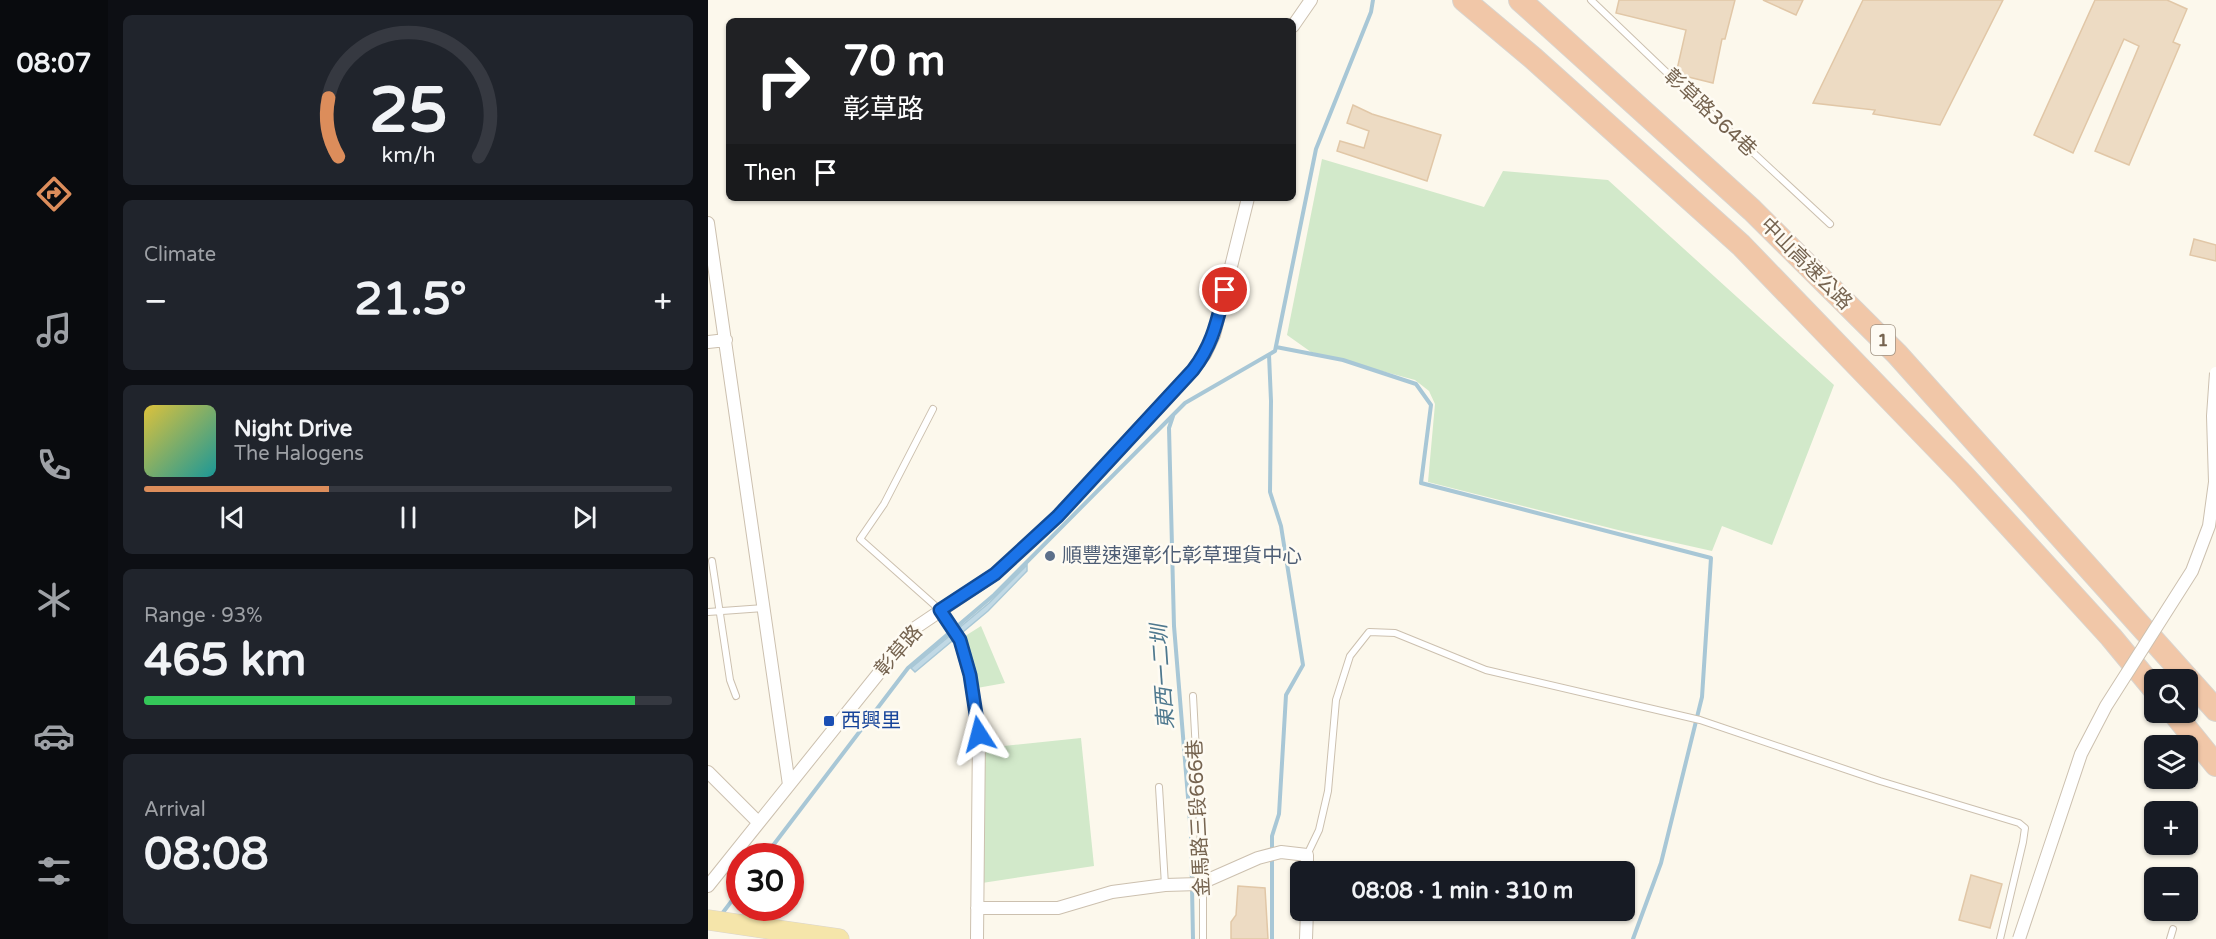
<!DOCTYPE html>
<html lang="en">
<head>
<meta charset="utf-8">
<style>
	body { margin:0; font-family:"Varela Round","Noto Sans TC",sans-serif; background:#20242c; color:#f1f3f6; height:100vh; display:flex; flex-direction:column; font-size:22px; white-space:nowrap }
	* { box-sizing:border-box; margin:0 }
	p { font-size:20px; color:#9ea1a6 }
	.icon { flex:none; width:33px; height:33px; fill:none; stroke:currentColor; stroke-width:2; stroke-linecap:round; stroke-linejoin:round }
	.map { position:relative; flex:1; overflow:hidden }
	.panel { display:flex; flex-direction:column; gap:15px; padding:15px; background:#0d0f14; width:600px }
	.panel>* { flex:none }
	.banner { position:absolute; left:18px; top:18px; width:570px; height:183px; border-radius:9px; box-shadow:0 2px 4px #0004; background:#202124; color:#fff; overflow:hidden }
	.tools { position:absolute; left:1436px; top:669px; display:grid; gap:12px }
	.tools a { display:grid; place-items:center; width:54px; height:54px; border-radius:9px; background:#171b24; box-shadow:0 2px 4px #0004; font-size:30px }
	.speed { position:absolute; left:18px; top:843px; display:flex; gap:12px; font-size:30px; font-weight:700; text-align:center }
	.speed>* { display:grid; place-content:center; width:78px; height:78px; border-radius:50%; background:#171b24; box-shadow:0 2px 4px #0004; line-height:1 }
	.speed .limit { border:9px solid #d22; background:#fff; color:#111 }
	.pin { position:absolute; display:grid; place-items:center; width:51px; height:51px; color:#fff; margin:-26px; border:3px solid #fff; border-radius:50%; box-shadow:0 2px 6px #0007 }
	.me { position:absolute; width:66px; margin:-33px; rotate:351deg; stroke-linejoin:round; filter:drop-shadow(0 0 4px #0008) }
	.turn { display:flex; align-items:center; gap:21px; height:126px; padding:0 18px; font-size:27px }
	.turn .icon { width:78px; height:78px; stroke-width:2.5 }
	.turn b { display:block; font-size:42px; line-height:51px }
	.then { display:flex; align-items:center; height:57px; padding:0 18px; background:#0003; gap:12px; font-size:22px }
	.big { font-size:45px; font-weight:700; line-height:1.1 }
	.panel .card { flex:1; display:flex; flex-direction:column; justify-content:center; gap:9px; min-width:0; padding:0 21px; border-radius:9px; background:#20242c }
	.panel .dial { align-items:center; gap:0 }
	.dial svg { height:156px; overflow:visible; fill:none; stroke:#363941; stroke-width:7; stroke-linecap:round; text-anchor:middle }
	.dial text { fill:#f1f3f6; stroke:none }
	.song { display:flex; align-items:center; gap:18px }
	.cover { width:72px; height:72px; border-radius:9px; background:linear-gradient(135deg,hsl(50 70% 55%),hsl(180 70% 35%)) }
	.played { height:6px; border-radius:3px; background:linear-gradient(90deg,#dc8d5b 35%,#363941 35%) }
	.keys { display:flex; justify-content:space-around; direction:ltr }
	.heat { display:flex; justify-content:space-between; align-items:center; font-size:33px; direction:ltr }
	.charge { height:9px; border-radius:4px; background:linear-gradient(90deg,#34c759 93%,#363941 0) }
	.trip { position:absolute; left:582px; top:861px; width:345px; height:60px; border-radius:9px; background:#171b24; box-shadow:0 2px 4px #0004; font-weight:700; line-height:60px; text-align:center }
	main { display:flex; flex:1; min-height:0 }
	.dock { display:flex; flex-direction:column; width:108px; justify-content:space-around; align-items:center; background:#090b0e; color:#9ea1a6 }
	.dock .icon { width:42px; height:42px }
	.dock .current { color:#dc8d5b }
	.dock b { font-size:27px; color:#f1f3f6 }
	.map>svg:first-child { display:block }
	.green { fill:#d2e9ca }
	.water { fill:#c1d9e5; stroke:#a8c7d6; stroke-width:1.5 }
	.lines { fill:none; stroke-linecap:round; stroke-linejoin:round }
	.stream { stroke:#a8c7d6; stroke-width:4 }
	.building { fill:#eddbc3; stroke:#e1c7a7; stroke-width:1.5 }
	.lane-casing { stroke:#ccc0af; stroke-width:8 }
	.street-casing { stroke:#ccc0af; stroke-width:14 }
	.primary-casing { stroke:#d9d4ce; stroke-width:21 }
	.highway-casing { stroke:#d9d4ce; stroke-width:24 }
	.lane { stroke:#fff; stroke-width:6 }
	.street { stroke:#fff; stroke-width:12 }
	.primary { stroke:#f5e5aa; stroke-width:20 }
	.highway { stroke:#f1c7a8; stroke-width:22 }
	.street-bridge-casing { stroke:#ccc0af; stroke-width:14; stroke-linecap:butt }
	.street-bridge { stroke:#fff; stroke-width:12 }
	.route-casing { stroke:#114b97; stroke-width:15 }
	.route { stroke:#1a73e8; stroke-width:10 }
	.service-dot { fill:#5c6f8a; stroke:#fefbf3; stroke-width:2 }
	.transit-dot { fill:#1a4fb4; stroke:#fefbf3; stroke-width:2 }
	.labels { text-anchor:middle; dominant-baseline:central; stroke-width:5; stroke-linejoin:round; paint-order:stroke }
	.shield { fill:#fefbf3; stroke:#9f9181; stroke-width:1.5 }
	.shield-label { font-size:18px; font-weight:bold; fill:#766450 }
	.street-label { font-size:20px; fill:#766450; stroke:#fefbf3 }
	.service-label { font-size:20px; fill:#4e5e75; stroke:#fefbf3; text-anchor:start }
	.transit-label { font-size:20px; fill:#164399; stroke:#fefbf3; text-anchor:start }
	.water-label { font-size:21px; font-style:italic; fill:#4e788e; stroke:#fefbf3 }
</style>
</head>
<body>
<main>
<nav class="dock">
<b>08:07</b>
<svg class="icon current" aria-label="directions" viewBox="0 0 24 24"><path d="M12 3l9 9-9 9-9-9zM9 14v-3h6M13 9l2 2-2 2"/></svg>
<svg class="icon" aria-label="music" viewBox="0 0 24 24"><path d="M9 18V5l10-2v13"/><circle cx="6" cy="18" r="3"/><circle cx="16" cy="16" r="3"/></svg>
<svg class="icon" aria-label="phone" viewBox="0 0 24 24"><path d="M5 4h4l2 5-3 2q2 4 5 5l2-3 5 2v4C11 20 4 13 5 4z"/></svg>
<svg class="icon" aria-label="climate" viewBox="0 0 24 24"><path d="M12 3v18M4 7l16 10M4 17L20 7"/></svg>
<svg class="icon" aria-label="car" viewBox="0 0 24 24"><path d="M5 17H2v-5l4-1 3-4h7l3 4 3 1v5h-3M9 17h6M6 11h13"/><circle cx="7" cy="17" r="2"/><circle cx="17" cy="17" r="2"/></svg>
<svg class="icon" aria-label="filters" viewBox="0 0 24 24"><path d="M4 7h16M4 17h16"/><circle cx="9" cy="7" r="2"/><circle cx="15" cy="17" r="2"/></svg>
</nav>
<section class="panel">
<div class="card dial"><svg viewBox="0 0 100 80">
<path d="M14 69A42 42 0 1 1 86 69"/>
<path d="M14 69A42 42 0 0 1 9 39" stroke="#dc8d5b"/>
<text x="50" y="56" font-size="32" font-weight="700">25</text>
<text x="50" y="72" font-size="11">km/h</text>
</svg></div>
<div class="card"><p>Climate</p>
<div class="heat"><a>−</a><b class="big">21.5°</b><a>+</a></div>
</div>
<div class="card">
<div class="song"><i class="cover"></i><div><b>Night Drive</b><p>The Halogens</p></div></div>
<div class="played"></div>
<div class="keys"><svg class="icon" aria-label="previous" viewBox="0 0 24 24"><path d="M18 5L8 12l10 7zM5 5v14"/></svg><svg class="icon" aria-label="pause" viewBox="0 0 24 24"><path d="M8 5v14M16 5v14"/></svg><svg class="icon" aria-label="next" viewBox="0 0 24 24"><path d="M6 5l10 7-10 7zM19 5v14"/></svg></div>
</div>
<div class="card"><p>Range · 93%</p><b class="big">465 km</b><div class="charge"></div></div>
<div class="card"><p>Arrival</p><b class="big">08:08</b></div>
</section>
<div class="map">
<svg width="1508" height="939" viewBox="0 0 1508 939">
	<rect width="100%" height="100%" fill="#fcf8ec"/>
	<path class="green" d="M614,159L776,207L795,171L900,180L1126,385L1064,545L1014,526L1004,551L910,530L720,482L727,404L721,391L707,380L603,352L579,335Z
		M273,626L297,683L269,688L254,638Z
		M373,738L386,866L274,883L276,748Z"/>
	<path class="water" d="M319,565V571L280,611L207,672L203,668L281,603Z"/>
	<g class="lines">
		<path class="stream" d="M568,347L635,360L708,384L723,405L713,483L1003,558L994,697L953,863L925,939
			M561,355L563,401L562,492L573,526L595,665L578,695L571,814L564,836V939
			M465,416L461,428L466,626L483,834L485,939
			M57,856L200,668L286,595L477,403L567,351L608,149L663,12L665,0
			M13,915L32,890"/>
	</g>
	<path class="building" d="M911,0H1027L1017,39H1014L1005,83L968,74L978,30L908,13Z
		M1055,0H1095L1088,15Z
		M1155,0H1295L1232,125L1165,114L1167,110L1105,103Z
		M1387,0H1459L1479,9L1465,42L1472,45L1421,165L1387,151L1431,46L1416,39L1365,153L1326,135Z
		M645,105L664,114L733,135L719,181L629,151L632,141L656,148L661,131L639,123Z
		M1486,239L1508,245V261L1482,255Z
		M1263,875L1294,884L1282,928L1251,920Z
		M530,886L557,888L560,939H523V922L528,915Z"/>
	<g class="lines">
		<g class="lane-casing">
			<path id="lane" d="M883,0L955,69L1122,224
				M225,409L176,504L152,539L232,610
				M4,561L22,680L28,696
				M0,612L56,608
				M485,696L495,882V939
				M451,787L457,885
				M599,855L611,830L620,791L628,700L642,656L661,632L687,633L778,670L992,720L1172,781L1311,823L1317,828L1315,842L1292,939
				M1462,939L1465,929"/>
		</g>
		<g class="street-casing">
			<path id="street" d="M585,26L603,0
				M0,223L81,785
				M0,342L18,340
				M232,610L252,640L262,675L271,734L269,939
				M0,772L50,822
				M0,886L207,628L287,574L317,547L350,516L485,370L497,354L506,335L540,198
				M269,908H350L404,892L457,885L491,884L550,858L573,852L599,855V872
				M598,939L599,910"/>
		</g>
		<g class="primary-casing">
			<path id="primary" d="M0,920L131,939"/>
		</g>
		<g class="highway-casing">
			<path id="highway" d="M756,0L825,58L1033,245L1255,475L1403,637L1446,689
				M812,0L1044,210L1189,354L1508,710
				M1465,712L1508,765"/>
		</g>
		<use href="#lane" class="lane"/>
		<use href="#street" class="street"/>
		<use href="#primary" class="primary"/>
		<use href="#highway" class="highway"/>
		<g class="street-bridge-casing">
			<path id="street-bridge" d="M1311,939L1373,754L1398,706L1484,571L1501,526L1507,482L1505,416L1508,373"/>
		</g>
		<use href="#street-bridge" class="street-bridge"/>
	</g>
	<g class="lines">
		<g class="route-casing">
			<path id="route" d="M271,734L262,675L252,640L232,610L287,574L350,516L485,370C505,344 509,321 517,290"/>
		</g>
		<use href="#route" class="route"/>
	</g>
	<circle class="service-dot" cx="342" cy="556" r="6"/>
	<rect class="transit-dot" x="115" y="715" width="12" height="12" rx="3"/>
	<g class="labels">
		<rect class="shield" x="1163" y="325" width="24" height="30" rx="4.5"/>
		<g class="shield-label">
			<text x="1175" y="340">1</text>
		</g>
		<g class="street-label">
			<text transform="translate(1002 113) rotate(43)">彰草路364巷</text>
			<text transform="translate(1098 264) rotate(45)">中山高速公路</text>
			<text transform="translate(191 651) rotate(-49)">彰草路</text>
			<text transform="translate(491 818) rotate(-93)">金馬路三段666巷</text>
		</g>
		<g class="service-label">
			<text x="354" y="556">順豐速運彰化彰草理貨中心</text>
		</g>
		<g class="transit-label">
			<text x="133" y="721">西興里</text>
		</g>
		<g class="water-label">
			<text transform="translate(455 677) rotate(-94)">東西一二圳</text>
		</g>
	</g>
</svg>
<div class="tools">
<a><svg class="icon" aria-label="search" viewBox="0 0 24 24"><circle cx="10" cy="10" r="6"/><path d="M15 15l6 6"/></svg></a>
<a><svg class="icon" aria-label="layers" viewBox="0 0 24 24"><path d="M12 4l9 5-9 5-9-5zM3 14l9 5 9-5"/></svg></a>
<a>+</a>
<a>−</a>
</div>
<div class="speed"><div class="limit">30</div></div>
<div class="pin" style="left:517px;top:290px;background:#d93025"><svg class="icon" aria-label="arrive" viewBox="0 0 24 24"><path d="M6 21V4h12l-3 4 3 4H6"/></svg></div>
<svg class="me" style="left:271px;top:734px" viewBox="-20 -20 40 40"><path d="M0-17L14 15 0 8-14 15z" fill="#1a73e8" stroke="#fff" stroke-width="4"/></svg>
<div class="trip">08:08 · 1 min · 310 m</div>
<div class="banner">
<div class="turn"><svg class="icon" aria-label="right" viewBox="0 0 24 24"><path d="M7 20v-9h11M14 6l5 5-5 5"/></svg><div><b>70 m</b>彰草路</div></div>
<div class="then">Then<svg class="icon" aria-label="arrive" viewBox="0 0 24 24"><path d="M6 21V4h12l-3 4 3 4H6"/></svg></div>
</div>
</div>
</main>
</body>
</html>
